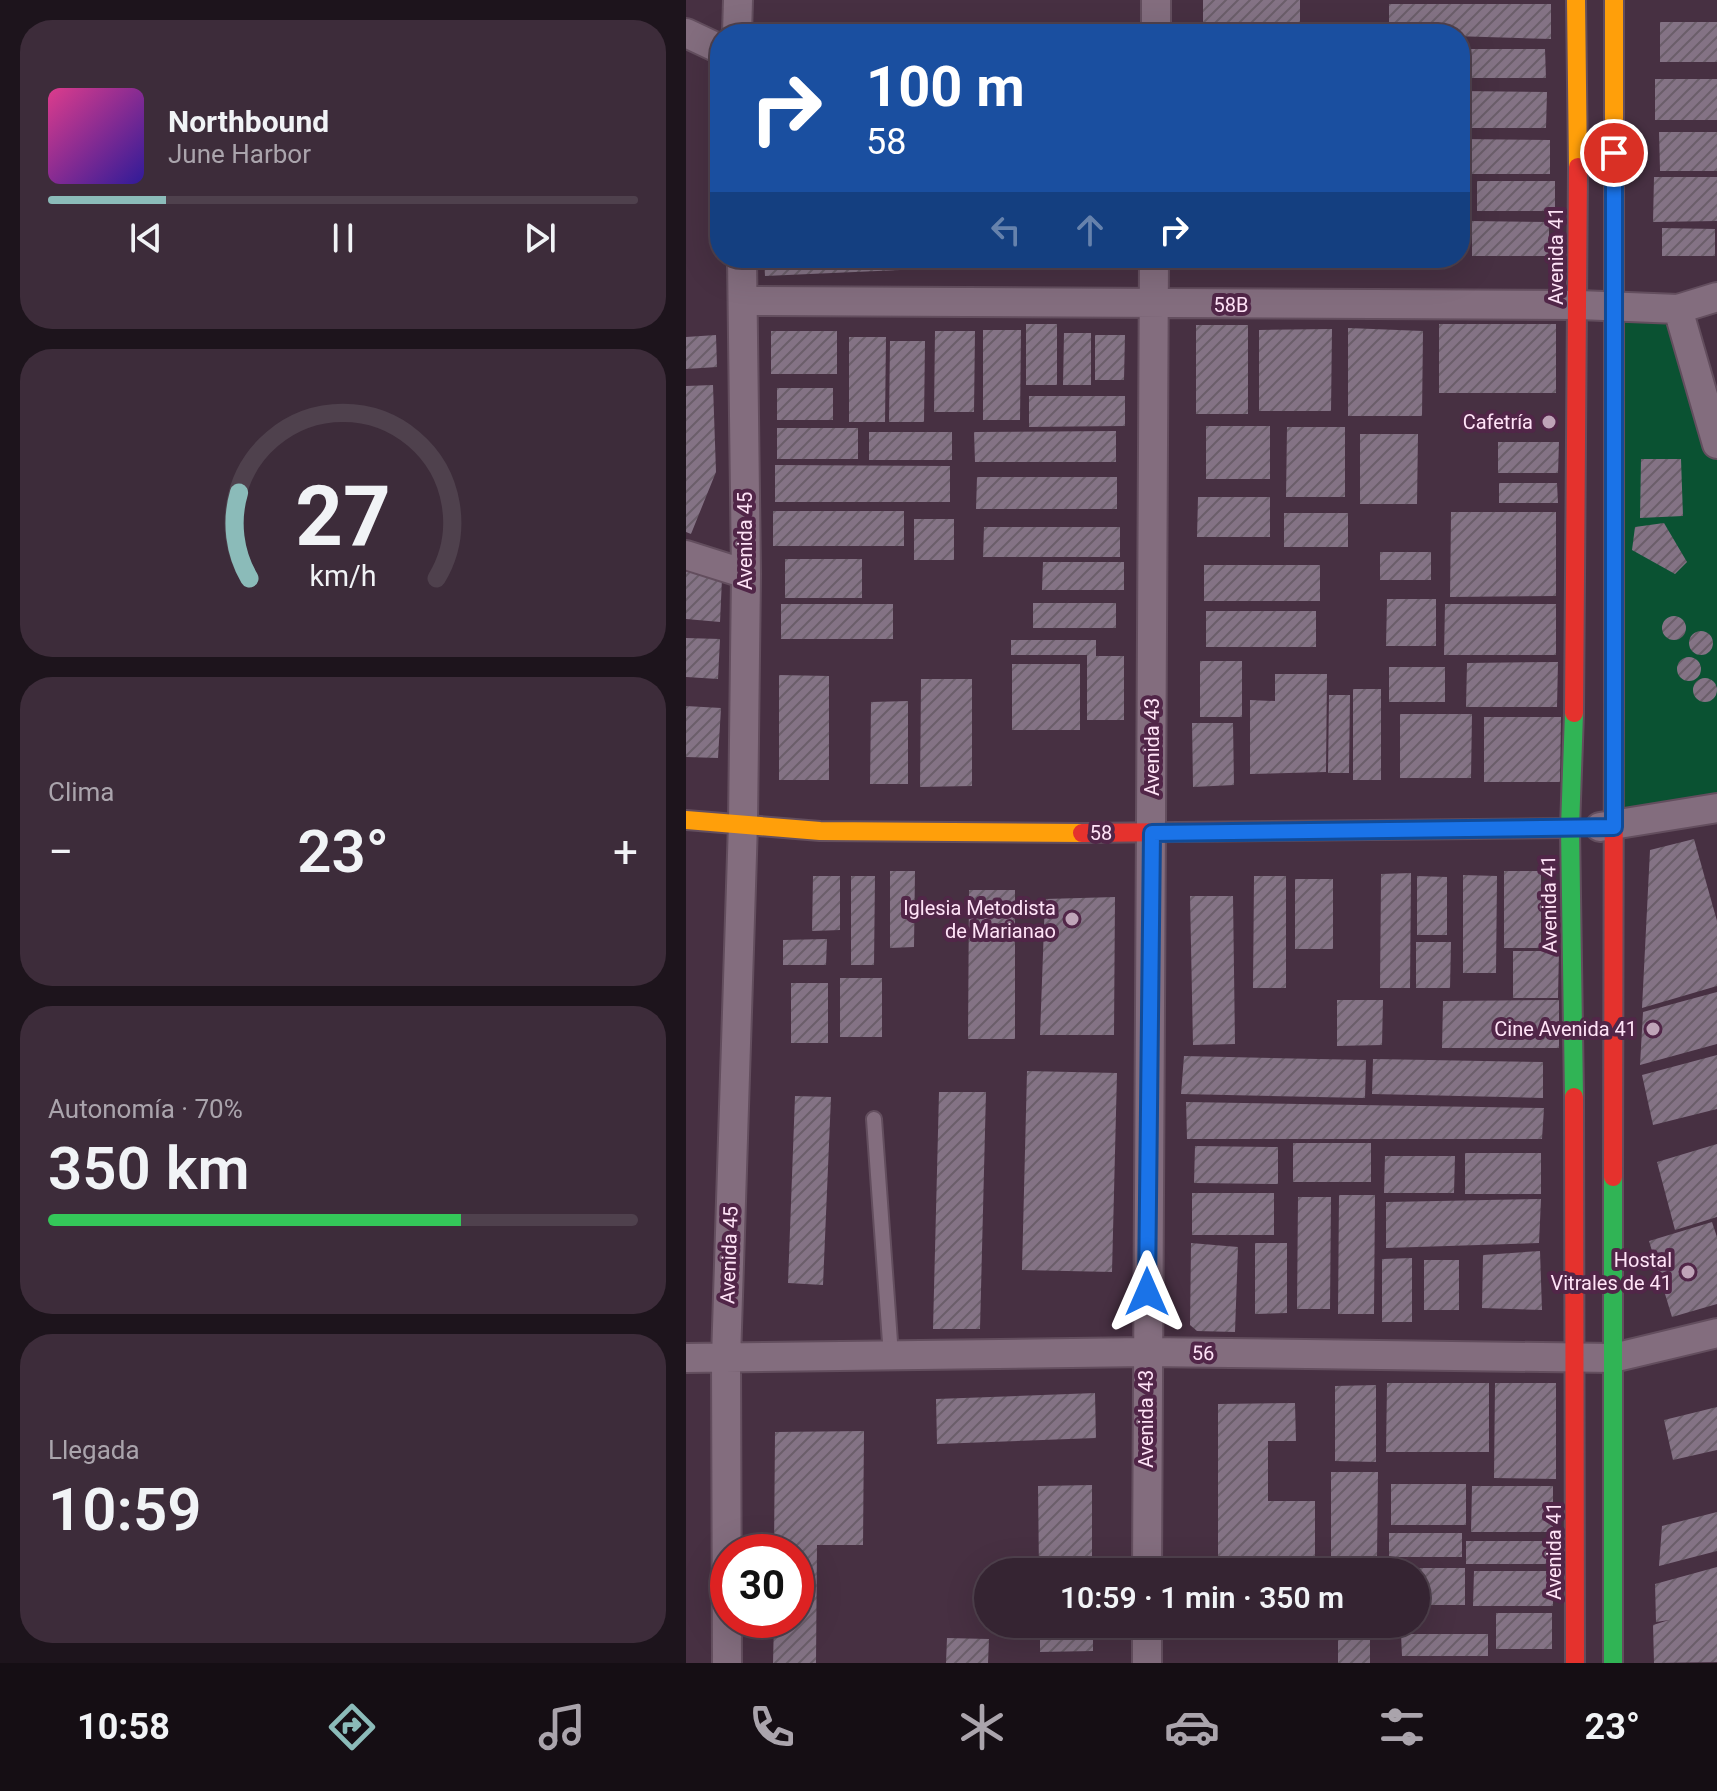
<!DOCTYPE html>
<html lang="es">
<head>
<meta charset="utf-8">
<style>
	body { margin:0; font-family:Roboto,sans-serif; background:#3d2c3a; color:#f1f3f6; height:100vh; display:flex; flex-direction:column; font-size:30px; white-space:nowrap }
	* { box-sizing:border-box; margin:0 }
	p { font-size:26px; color:#aaa4ac }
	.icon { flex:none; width:44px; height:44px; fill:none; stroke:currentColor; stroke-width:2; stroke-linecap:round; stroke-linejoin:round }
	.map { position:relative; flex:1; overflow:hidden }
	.drawer { display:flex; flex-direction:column; gap:20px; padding:20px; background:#1d141c; width:686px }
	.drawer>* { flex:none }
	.top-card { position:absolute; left:24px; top:24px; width:760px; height:244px; border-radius:32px; box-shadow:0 8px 32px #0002,0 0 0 2px #4f414d; background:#1a4fa0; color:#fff; overflow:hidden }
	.speed { position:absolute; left:24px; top:1534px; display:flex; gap:16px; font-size:40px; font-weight:700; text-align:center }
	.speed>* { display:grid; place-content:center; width:104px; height:104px; border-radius:50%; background:#352432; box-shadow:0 8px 32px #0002,0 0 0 2px #4f414d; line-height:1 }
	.speed .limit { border:12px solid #d22; background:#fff; color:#111 }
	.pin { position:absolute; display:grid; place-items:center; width:68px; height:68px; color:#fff; margin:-34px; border:4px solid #fff; border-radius:50%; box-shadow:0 2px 8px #0007 }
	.me { position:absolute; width:88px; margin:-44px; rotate:0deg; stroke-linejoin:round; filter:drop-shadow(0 0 6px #0008) }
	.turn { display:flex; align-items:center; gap:28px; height:168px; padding:0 24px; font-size:36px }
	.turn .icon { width:104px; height:104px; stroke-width:2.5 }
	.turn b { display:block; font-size:56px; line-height:68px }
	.lanes { display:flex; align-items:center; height:76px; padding:0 24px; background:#0003; justify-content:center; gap:40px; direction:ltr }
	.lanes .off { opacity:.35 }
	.big { font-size:60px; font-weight:600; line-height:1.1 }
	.drawer .tile { flex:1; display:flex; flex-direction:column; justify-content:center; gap:12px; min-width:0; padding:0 28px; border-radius:32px; background:#3d2c3a }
	.drawer .dial { align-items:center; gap:0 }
	.dial svg { height:208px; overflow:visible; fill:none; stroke:#4f414d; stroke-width:7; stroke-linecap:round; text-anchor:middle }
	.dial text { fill:#f1f3f6; stroke:none }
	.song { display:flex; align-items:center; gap:24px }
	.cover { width:96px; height:96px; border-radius:12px; background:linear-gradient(135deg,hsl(330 70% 55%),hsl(250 70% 35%)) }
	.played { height:8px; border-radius:4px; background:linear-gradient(90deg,#8bbbb9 20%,#4f414d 20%) }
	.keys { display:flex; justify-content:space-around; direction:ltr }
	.heat { display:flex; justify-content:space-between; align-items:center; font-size:44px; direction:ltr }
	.charge { height:12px; border-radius:6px; background:linear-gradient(90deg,#34c759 70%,#4f414d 0) }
	.trip { position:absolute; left:288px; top:1558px; width:456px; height:80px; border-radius:40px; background:#352432; box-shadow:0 8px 32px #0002,0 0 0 2px #4f414d; font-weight:600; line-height:80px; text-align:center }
	.menu { display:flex; height:128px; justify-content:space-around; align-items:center; background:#150e14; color:#aaa4ac }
	.menu .icon { width:56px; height:56px }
	.menu .selected { color:#8bbbb9 }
	.menu b { font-size:36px; color:#f1f3f6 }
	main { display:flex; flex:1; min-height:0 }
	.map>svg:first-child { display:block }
	.park { fill:#0a5232 }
	.building { fill:url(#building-hatch) }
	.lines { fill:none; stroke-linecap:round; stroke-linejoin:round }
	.lane-casing { stroke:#634e5e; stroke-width:18 }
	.street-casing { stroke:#634e5e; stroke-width:32 }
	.fast-casing { stroke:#634e5e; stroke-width:22 }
	.slow-casing { stroke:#634e5e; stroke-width:22 }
	.jam-casing { stroke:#634e5e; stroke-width:22 }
	.lane { stroke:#836d7e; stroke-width:14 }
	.street { stroke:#836d7e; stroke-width:28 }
	.fast { stroke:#30b455; stroke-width:18 }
	.slow { stroke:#ff9f0a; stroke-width:18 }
	.jam { stroke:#e5322d; stroke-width:18 }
	.route-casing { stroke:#114b97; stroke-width:20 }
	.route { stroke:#1a73e8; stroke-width:14 }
	.poi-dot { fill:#bfa4b8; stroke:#512648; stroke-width:3 }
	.labels { text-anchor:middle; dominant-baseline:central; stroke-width:8; stroke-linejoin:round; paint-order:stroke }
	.street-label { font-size:20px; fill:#ffe3f7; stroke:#512648 }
	.poi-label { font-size:20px; fill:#ffe3f7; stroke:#512648; text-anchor:end }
</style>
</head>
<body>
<main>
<section class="drawer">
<div class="tile">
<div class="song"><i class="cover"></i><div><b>Northbound</b><p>June Harbor</p></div></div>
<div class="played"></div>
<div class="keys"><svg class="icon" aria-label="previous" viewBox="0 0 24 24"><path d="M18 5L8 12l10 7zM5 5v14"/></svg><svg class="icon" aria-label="pause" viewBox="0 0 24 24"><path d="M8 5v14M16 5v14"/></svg><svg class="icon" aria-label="next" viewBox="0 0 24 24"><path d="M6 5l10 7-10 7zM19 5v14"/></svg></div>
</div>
<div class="tile dial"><svg viewBox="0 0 100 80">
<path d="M14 69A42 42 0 1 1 86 69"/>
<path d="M14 69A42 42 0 0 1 10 36" stroke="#8bbbb9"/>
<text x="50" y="56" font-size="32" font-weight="700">27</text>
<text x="50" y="72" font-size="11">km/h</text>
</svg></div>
<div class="tile"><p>Clima</p>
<div class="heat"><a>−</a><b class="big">23°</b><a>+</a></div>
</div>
<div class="tile"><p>Autonomía · 70%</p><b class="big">350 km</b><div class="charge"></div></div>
<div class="tile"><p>Llegada</p><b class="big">10:59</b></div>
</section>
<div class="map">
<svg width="1031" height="1663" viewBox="0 0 1031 1663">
	<defs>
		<pattern id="building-hatch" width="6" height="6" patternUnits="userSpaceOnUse" patternTransform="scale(2)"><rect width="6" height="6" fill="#847385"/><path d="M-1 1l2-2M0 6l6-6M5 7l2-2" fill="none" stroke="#6b5e6a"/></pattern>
	</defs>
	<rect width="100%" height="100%" fill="#473042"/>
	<path class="park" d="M927,307L992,309L1031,444V808L928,827Z"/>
	<path class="building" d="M517,0H614V34H517Z
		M703,4H865V39L703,34Z
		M974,22H1031V62H974Z
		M436,30V34H256V31Z
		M774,49H859L860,78H774Z
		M969,79H1031V120H969Z
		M774,91L861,92L860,128H774Z
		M973,132H1031V171H974Z
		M774,139L864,140V174H774Z
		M968,177H1031V221L967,222Z
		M791,181H869V211H791Z
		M786,221L863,222V256H786Z
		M976,228L1029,229V256H976Z
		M78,258H258L259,268L79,276Z
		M300,258H359V265L300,267Z
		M372,258H431V264L372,266Z
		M649,258H687V267H649Z
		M340,324H371V385H340Z
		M753,324H870V393H753Z
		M510,325H562V414H510Z
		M662,328L737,331L736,416H662Z
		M646,329L645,411H573V330Z
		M297,330H335L334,420H297Z
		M85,331H151V374H85Z
		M249,331H289L288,412H248Z
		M378,333H405V385H377Z
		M30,335L31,367L0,369V337Z
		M409,335H439L438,380H409Z
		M163,337H200L199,422H163Z
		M204,341H239L238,422H203Z
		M27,385L30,472L5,534L0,532V386Z
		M91,388H147V420H91Z
		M343,396H439V426L343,427Z
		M520,426H584V479H520Z
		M601,427H659V497H600Z
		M91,428H172V459H91Z
		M430,431V462H289L288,432Z
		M183,432H266V460H183Z
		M674,434H732L731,504H674Z
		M812,442H873L872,473H812Z
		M955,459H995L997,516L954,518Z
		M89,465L264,466V502H89Z
		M291,477H431V509H290Z
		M813,483H871L872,503H813Z
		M512,497H584V537H511Z
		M87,511H218V546H87Z
		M765,512H870V596L764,597Z
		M598,513H662V547H598Z
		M228,519H268V560H228Z
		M978,523L1001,562L989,574L946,550L949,527Z
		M298,527H434V557H297Z
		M694,552H745V580H694Z
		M99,559H176V598H99Z
		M357,562H438V590H356Z
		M518,565H634V601H518Z
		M0,571L36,579L34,622L0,619Z
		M701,599H750V646H700Z
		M347,603H430V628H347Z
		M95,604H207V639H95Z
		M759,604H870V655H758Z
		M520,611H630V647H520Z
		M976 628a12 12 0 1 1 24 0a12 12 0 1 1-24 0Z
		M1003 643a12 12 0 1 1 24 0a12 12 0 1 1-24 0Z
		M0,638L34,639L32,679L0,677Z
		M325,640H410V656H438V720H401V655H325Z
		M991 669a12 12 0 1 1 24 0a12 12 0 1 1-24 0Z
		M514,661H556V717H514Z
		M872,662L871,707H780L781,663Z
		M326,664H394V730H326Z
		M703,667H759V702H703Z
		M589,674H641L640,772L564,774V700L589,701Z
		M93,675L143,676V780H93Z
		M1007 690a12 12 0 1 1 24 0a12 12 0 1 1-24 0Z
		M235,679H286V786L234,787Z
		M667,689H695V780H667Z
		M643,695H664L663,773H642Z
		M222,701V784H184L185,702Z
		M0,706L35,708L32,758L0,757Z
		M714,714H786L785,778H714Z
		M798,717H875L874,782H798Z
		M506,723H547L548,785L507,787Z
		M1008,839L1031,921V986L956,1008L964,850Z
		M204,871H229L228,947L204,948Z
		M818,871H855V948H818Z
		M725,873L724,988H694L695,874Z
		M777,875L811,876L810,973H777Z
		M127,876H154V930L126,931Z
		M165,876H189L188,965H165Z
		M568,876H600V988H567Z
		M731,876L761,877V935H731Z
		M609,879H647V949H609Z
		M283,890H329V1039H282Z
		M504,896H547L549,1044L507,1045Z
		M429,897L428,1035H354L359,899Z
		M141,939L140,965H97V940Z
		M730,942H765L764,988H730Z
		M827,951H873L872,998H827Z
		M154,978H196V1037H154Z
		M105,983H142V1043H105Z
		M1031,992V1044L954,1065L957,1012Z
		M651,1000H697L696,1045L651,1046Z
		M873,1000V1048H756L757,1001Z
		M1031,1055V1109L967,1125L956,1075Z
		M498,1056L680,1060L679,1098L495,1094Z
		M687,1059L857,1062V1098L686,1094Z
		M341,1071L431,1073L426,1272L336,1270Z
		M253,1092H300L294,1329H247Z
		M109,1096L145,1097L137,1285L102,1283Z
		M500,1102L858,1108L856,1139H501Z
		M607,1143H685V1182H607Z
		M1031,1144V1217L989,1230L971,1162Z
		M509,1146L592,1147V1184L508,1183Z
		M779,1153H855V1194H779Z
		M699,1156H769L768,1193H698Z
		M506,1193H588V1235H506Z
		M653,1195H689L688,1314H652Z
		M612,1197H645L644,1309H611Z
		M855,1199L853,1243L700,1248V1202Z
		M1026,1222L1031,1237V1304L986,1317L963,1241Z
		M505,1243L552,1247L549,1332L511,1331L504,1325Z
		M569,1243H601V1313L569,1314Z
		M854,1251L856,1310L796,1308L797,1255Z
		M726,1258V1322H696V1259Z
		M738,1260H773V1310H738Z
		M701,1383H803V1452H700Z
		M809,1383H870V1479L808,1478Z
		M690,1385V1462L649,1461V1386Z
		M409,1393L410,1438L251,1444L250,1399Z
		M609,1403L610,1441H582V1501H629V1565L532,1566V1404Z
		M1031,1407V1450L987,1460L978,1420Z
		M178,1431L177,1545H131L130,1663H87L88,1620H110V1552H88L89,1432Z
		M645,1472H692L691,1559H645Z
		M705,1484H780V1525H705Z
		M406,1485V1572H353L352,1486Z
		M786,1486H867V1532H785Z
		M1031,1512V1551L973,1566L976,1526Z
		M703,1533H776V1557H703Z
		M780,1541H866V1564H780Z
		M1031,1567V1662L968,1663L967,1625L983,1620L970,1622L969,1584Z
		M704,1568H779V1605H730V1572H704Z
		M788,1571H867V1606H787Z
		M810,1613H866V1649H810Z
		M354,1624H407V1651L354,1652Z
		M715,1634H802V1656H716Z
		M652,1637H684V1663H652Z
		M261,1638L303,1639L302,1663H260Z"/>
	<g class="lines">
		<g class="lane-casing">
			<path id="lane" d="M188,1119L205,1356"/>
		</g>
		<g class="street-casing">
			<path id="street" d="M0,33L34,49
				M51,34L52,0
				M470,34V0
				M57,301L893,305L992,309L1031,297
				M992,309L1031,444
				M0,555L60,574
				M914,827L1031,808
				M0,1358L460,1352L927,1358L1031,1333
				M461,1572L468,258
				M461,1624V1663
				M41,1663L40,1359L57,823L60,574L56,258"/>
		</g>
		<g class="fast-casing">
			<path id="fast" d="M928,708V396
				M888,1097L884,828L888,713
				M927,1663V1177"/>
		</g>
		<g class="slow-casing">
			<path id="slow" d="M890,0L892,167
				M928,396V0
				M0,820L134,831L396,833"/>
		</g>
		<g class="jam-casing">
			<path id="jam" d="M888,713L892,167
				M396,833L884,828
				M888,1097L889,1663
				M927,1177L928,708"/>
		</g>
		<use href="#lane" class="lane"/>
		<use href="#street" class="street"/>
		<use href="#fast" class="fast"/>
		<use href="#slow" class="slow"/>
		<use href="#jam" class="jam"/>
	</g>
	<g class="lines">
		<g class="route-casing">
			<path id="route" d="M461,1292L466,833L928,827V153"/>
		</g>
		<use href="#route" class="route"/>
	</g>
	<g class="poi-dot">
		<circle cx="863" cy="422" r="8"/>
		<circle cx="386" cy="919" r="8"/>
		<circle cx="967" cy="1029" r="8"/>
		<circle cx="1002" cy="1272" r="8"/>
	</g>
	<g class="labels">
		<g class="street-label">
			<text transform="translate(870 256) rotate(-90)">Avenida 41</text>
			<text x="545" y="305">58B</text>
			<text transform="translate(59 541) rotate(-90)">Avenida 45</text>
			<text transform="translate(466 747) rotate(-90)">Avenida 43</text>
			<text x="415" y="833">58</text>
			<text transform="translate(863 904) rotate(-91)">Avenida 41</text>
			<text transform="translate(43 1255) rotate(-88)">Avenida 45</text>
			<text transform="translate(517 1353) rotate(1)">56</text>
			<text transform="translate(460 1419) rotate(-90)">Avenida 43</text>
			<text transform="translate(868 1551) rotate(-90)">Avenida 41</text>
		</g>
		<g class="poi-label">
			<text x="847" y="422">Cafetría</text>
			<text x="370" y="908">Iglesia Metodista<tspan x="370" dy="23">de Marianao</tspan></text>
			<text x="951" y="1029">Cine Avenida 41</text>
			<text x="986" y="1260">Hostal<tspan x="986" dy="23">Vitrales de 41</tspan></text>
		</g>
	</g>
</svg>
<div class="speed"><div class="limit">30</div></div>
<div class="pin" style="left:928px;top:153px;background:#d93025"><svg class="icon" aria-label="arrive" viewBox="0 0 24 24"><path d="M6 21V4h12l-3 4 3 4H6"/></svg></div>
<svg class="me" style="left:461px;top:1292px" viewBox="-20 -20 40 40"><path d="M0-17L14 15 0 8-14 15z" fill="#1a73e8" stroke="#fff" stroke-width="4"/></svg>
<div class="trip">10:59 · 1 min · 350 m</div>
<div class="top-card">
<div class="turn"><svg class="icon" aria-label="right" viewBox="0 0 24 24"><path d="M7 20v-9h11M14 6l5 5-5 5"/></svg><div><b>100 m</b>58</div></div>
<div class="lanes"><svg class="icon off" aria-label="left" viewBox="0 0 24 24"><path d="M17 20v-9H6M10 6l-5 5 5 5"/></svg><svg class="icon off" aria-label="ahead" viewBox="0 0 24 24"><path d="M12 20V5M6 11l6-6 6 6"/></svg><svg class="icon" aria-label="right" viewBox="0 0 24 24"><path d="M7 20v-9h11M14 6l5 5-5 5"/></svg></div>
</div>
</div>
</main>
<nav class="menu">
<b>10:58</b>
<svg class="icon selected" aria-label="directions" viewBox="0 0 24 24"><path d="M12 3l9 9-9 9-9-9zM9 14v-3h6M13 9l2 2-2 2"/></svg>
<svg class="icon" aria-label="music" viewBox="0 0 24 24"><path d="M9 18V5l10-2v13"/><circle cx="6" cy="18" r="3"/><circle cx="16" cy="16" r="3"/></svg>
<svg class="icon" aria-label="phone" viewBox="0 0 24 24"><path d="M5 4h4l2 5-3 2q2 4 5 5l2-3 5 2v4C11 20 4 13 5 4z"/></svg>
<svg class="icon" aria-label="climate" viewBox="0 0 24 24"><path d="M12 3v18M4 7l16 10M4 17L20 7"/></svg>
<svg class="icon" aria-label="car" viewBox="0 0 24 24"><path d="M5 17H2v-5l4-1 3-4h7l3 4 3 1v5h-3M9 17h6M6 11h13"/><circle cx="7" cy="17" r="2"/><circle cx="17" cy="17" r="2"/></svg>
<svg class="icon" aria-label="filters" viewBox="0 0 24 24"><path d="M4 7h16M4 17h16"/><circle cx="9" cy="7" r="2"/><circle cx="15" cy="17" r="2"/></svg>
<b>23°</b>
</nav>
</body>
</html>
